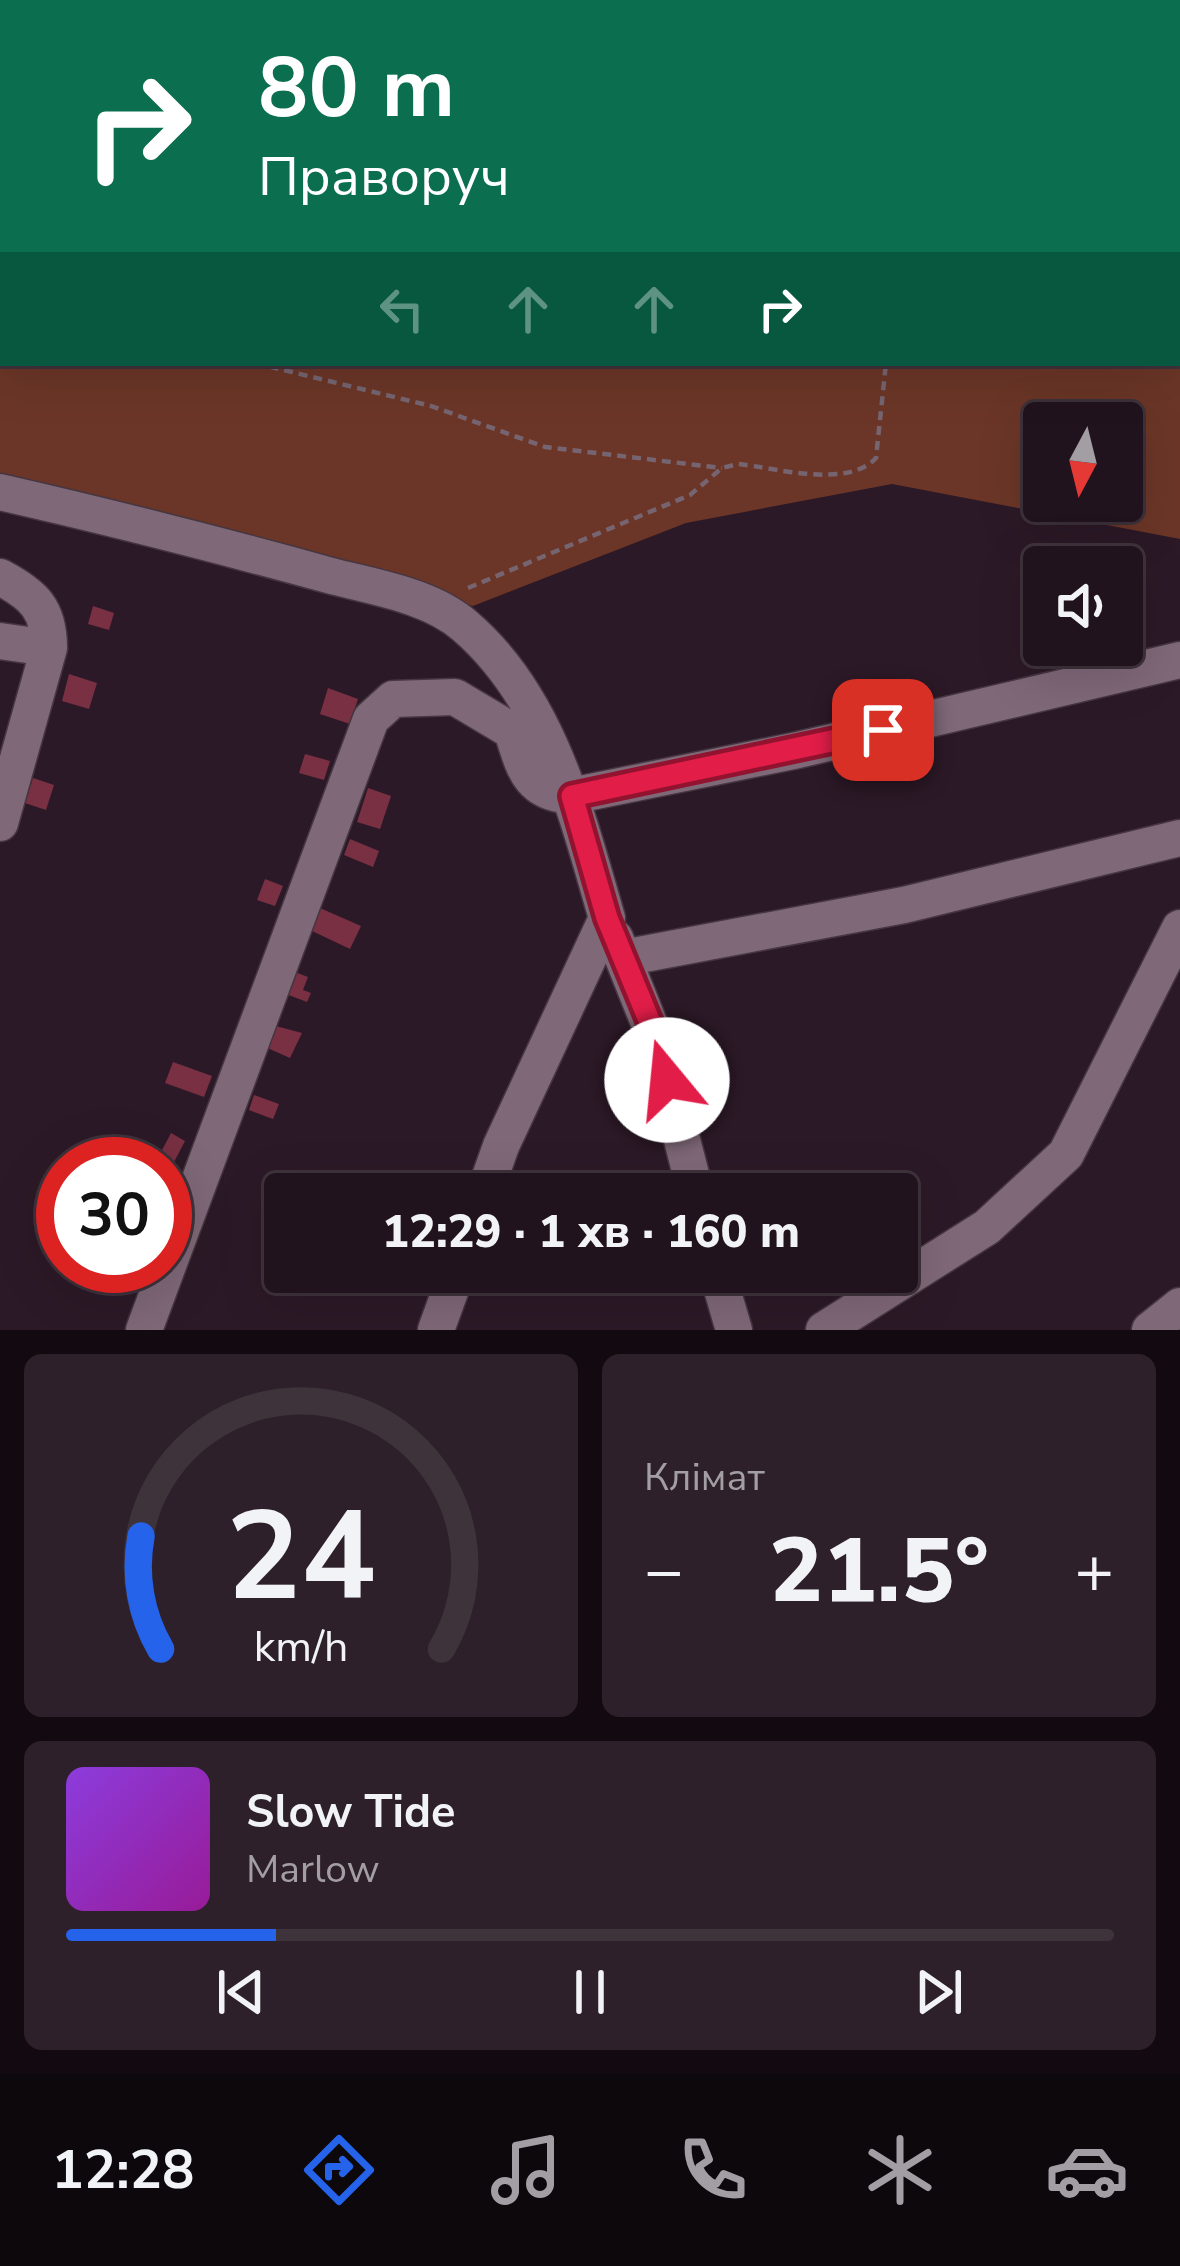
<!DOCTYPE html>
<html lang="uk">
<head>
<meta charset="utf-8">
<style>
	body { margin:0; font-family:"Nunito Sans",sans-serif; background:#2d202a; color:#f1f3f6; height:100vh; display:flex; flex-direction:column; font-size:45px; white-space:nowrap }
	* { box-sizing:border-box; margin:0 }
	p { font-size:39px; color:#a29ea4 }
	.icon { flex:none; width:66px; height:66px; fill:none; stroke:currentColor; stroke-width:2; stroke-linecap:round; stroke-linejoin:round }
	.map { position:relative; height:1330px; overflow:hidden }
	.details { display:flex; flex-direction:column; gap:24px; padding:24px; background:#120a10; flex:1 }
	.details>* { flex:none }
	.top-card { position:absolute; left:0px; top:0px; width:1182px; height:366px; box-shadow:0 12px 48px #0002,0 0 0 3px #3e323b; background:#0b6e4f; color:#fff; overflow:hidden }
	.needle { width:78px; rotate:187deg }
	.fabs { position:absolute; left:1023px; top:402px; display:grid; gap:24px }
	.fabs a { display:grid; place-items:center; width:120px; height:120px; border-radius:12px; background:#21131d; box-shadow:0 12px 48px #0002,0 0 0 3px #3e323b; font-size:60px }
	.speed { position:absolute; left:36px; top:1137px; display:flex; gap:24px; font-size:60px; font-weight:700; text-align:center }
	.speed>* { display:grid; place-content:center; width:156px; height:156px; border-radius:50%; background:#21131d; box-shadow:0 12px 48px #0002,0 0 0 3px #3e323b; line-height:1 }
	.speed .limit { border:18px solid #d22; background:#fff; color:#111 }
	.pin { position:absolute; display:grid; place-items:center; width:102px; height:102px; color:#fff; margin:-51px; border-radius:24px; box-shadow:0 6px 18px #0006 }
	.me { position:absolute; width:132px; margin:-66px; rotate:343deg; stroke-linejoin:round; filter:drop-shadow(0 0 9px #0008) }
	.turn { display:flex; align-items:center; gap:42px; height:252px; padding:0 60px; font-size:54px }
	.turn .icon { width:156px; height:156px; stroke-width:2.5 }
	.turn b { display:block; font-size:84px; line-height:102px }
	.lanes { display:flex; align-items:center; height:114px; padding:0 60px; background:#0003; justify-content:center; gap:60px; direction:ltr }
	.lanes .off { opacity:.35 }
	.big { font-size:90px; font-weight:800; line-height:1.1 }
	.details .tile { flex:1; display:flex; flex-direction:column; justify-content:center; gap:18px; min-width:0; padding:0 42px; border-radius:18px; background:#2d202a }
	.details .dial { align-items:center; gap:0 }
	.dial svg { height:312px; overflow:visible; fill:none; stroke:#3e323b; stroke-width:7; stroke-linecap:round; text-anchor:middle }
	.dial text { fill:#f1f3f6; stroke:none }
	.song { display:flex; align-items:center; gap:36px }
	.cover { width:144px; height:144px; border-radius:18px; background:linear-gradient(135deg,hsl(270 70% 55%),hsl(300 70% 35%)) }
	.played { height:12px; border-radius:6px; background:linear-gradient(90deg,#2563eb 20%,#3e323b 20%) }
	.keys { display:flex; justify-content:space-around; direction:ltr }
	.heat { display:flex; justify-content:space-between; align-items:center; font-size:66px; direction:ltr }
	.details .tiles { flex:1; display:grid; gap:24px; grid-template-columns:1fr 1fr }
	.tile:last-child { grid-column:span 2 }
	.trip { position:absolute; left:264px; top:1173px; width:654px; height:120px; border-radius:12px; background:#21131d; box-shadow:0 12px 48px #0002,0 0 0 3px #3e323b; font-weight:800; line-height:120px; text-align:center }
	.dock { display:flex; height:192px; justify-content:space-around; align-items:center; background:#0d080c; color:#a29ea4 }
	.dock .icon { width:84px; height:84px }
	.dock .selected { color:#2563eb }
	.dock b { font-size:54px; color:#f1f3f6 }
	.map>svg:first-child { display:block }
	.green { fill:#6b3627; fill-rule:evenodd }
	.building { fill:#783042 }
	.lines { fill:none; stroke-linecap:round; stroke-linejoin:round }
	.minor-casing { stroke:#453641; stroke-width:39 }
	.path { stroke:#766571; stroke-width:4.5; stroke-dasharray:9 6; stroke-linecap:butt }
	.minor { stroke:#7f6878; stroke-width:36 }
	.route-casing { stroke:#92132f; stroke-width:30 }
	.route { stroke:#e11d48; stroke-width:21 }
</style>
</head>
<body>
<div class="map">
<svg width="1180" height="1330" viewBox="0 0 1180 1330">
	<rect width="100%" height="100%" fill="#2c1927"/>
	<path class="green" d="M0,0H1180V539L892,484L686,523L473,606L0,483ZM3,3H1179V363H3ZM1044,423H1122V501H1044Z"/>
	<path class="building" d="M93,606L114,613L109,630L88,624Z
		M69,674L97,683L89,709L62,701Z
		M328,688L358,699L350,724L320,714Z
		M305,754L330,761L324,780L299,773Z
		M33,778L54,785L46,810L25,803Z
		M368,788L391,796L380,829L357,822Z
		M350,839L379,851L373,867L344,855Z
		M265,879L283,886L275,906L257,900Z
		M320,908L361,926L350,949L310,930Z
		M295,972L308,977L303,990L311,993L307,1002L286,994Z
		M272,1025L302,1033L290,1058L263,1046Z
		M173,1062L212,1076L204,1097L165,1083Z
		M254,1095L279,1104L273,1119L249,1110Z
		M171,1133L185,1141L173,1164L159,1156Z"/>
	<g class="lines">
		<g class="minor-casing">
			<path id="minor" d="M253,3L254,0
				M0,110L3,111
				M0,492C110,517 219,545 328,575C372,587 430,595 465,626C550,699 577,816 607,918L501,1146L484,1194
				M0,577C34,595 49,609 49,648L0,823
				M0,641L49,648
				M615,938L657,1043L696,1194
				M623,958L904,905L1180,838
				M717,1272L734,1330
				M144,1330L371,719L393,699L455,697L512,731C524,768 528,793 571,796L798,750L1180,660
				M436,1330L457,1272
				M824,1330L987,1227L1066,1154L1180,928
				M1150,1330L1180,1306"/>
		</g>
		<path class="path" d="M519,0L527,3
			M0,143L3,144
			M0,300L3,301
			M255,363L431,406L545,447L722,468
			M468,588L690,495L722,468L738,464C777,468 847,489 876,458L886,363"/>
		<use href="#minor" class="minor"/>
	</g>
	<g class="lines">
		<g class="route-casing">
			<path id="route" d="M667,1080L658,1042L607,918L572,796L883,730"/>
		</g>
		<use href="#route" class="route"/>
	</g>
</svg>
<div class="fabs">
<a><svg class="needle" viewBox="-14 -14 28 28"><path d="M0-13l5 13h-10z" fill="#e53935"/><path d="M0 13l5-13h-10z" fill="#a29ea4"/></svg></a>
<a><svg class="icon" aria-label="sound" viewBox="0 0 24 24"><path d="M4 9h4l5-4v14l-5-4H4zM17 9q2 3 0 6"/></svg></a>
</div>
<div class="speed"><div class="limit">30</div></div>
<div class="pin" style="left:883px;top:730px;background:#d93025"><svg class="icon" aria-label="arrive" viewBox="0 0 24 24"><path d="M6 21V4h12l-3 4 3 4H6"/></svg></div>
<svg class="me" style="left:667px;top:1080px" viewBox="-20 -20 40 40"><circle r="19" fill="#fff"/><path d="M0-13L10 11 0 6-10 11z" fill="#e11d48"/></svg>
<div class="trip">12:29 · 1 хв · 160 m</div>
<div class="top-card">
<div class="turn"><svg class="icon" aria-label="right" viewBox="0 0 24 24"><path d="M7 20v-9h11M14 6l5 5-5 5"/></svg><div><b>80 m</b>Праворуч</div></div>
<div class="lanes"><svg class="icon off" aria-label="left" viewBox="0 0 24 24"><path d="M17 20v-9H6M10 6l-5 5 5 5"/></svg><svg class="icon off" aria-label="ahead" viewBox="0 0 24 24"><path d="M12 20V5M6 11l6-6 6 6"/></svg><svg class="icon off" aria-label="ahead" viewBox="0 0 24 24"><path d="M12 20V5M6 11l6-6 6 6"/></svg><svg class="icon" aria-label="right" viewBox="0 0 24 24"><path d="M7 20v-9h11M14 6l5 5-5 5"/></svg></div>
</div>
</div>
<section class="details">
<div class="tiles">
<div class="tile dial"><svg viewBox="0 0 100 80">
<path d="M14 69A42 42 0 1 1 86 69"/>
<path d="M14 69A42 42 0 0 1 9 40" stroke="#2563eb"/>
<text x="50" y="56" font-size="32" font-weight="700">24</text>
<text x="50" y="72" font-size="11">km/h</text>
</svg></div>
<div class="tile"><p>Клімат</p>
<div class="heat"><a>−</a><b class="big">21.5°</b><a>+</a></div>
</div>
<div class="tile">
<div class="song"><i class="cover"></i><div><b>Slow Tide</b><p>Marlow</p></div></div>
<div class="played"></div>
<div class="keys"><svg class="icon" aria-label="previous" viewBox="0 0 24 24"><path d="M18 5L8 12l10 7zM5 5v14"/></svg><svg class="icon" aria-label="pause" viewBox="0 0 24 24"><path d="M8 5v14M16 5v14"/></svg><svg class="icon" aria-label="next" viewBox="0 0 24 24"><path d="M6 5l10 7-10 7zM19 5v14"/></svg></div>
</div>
</div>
</section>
<nav class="dock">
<b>12:28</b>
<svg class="icon selected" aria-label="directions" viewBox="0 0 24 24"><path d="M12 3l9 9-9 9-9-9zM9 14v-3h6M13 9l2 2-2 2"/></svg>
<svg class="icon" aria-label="music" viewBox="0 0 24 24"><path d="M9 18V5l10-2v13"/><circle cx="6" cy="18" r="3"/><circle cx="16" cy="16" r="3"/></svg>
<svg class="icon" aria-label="phone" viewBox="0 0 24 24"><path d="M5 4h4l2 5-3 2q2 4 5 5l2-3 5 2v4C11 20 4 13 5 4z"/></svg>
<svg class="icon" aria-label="climate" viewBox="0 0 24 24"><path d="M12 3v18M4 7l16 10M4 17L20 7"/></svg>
<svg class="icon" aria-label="car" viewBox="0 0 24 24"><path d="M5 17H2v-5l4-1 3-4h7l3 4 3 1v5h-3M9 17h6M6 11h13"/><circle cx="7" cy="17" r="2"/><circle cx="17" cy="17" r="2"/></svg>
</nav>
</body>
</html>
